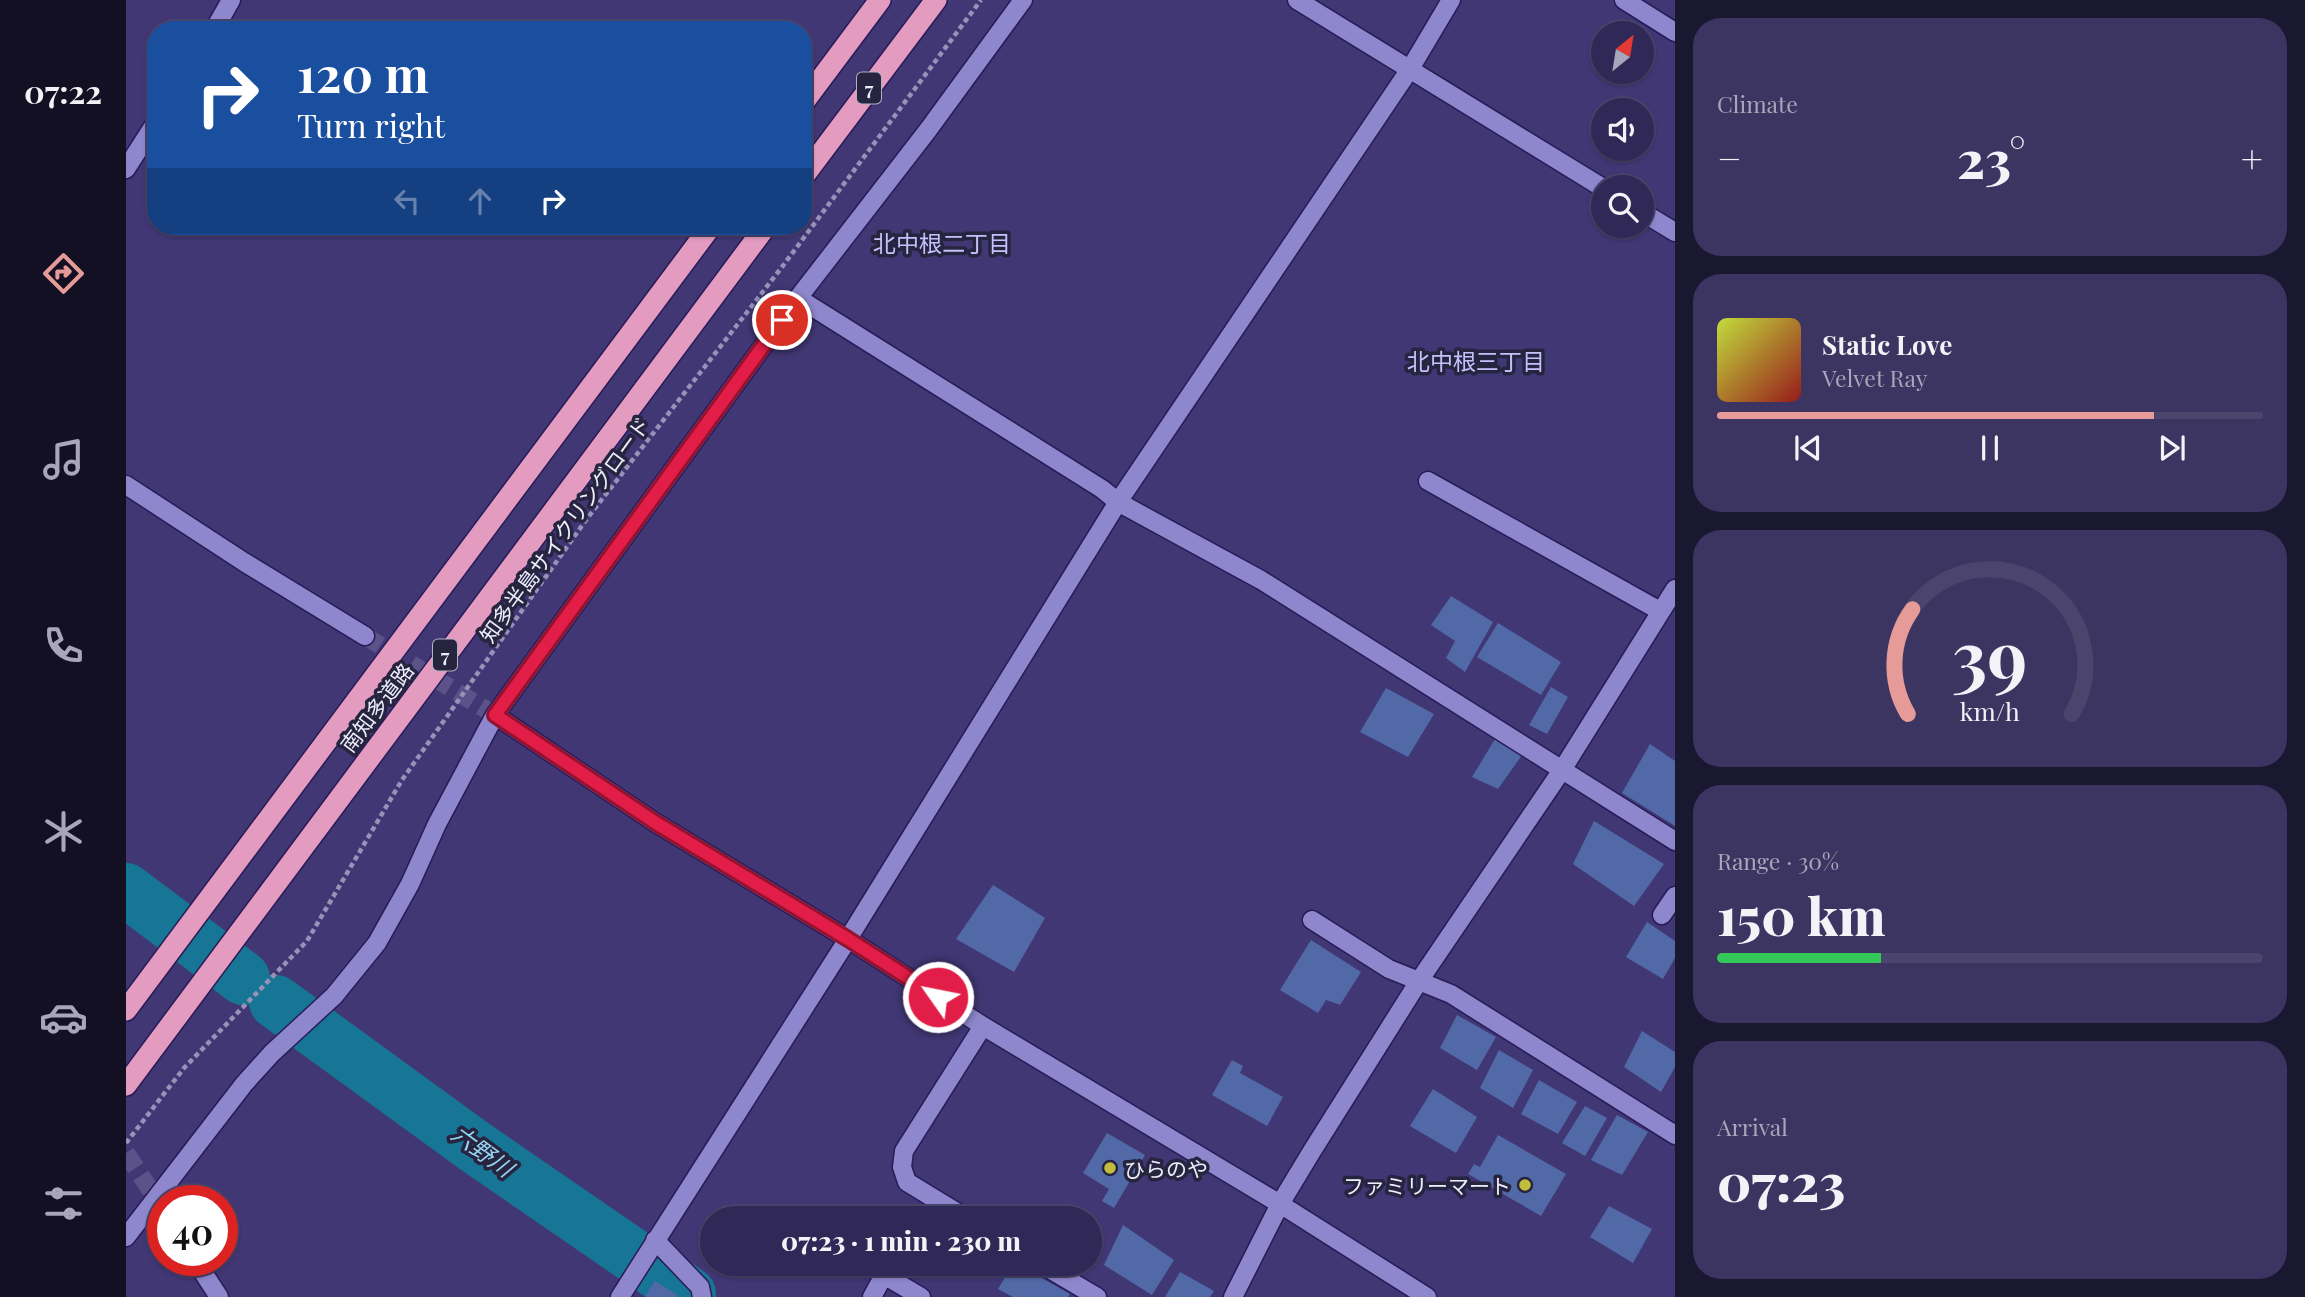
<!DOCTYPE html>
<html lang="en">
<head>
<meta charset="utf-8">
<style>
	body { margin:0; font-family:"Playfair Display","Noto Sans JP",serif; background:#3c3561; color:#f1f3f6; height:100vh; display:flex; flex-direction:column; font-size:26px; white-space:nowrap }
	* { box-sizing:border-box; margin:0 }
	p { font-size:23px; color:#a8a6ba }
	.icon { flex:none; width:38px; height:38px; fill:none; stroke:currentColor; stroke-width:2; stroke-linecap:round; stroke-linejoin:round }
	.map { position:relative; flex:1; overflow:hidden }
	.drawer { display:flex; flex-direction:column; gap:18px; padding:18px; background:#1a1730; width:630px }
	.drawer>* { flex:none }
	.hud { position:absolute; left:21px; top:21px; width:665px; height:214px; border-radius:28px; box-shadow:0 2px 5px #0004,0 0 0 2px #4b456d; background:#1a4fa0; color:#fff; overflow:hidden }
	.needle { width:46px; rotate:30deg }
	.tools { position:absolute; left:1465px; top:21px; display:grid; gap:14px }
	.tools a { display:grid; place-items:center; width:63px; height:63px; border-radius:50%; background:#302957; box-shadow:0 2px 5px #0004,0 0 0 2px #4b456d; font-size:35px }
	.speed { position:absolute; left:21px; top:1185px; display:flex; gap:14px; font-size:35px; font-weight:700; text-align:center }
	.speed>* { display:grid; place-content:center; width:91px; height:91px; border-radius:50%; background:#302957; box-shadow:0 2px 5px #0004,0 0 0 2px #4b456d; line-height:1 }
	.speed .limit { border:10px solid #d22; background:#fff; color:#111 }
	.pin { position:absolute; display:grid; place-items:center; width:60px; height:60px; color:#fff; margin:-30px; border:4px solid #fff; border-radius:50%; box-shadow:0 2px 7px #0007 }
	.me { position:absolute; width:77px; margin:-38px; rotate:303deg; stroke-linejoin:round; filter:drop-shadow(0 0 5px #0008) }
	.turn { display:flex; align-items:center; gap:24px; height:147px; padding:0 35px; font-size:32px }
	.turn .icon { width:91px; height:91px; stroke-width:2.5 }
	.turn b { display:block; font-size:49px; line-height:60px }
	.lanes { display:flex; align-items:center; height:66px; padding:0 35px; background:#0003; justify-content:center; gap:35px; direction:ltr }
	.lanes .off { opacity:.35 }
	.big { font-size:52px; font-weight:800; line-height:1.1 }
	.drawer .tile { flex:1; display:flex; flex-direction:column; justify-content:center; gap:10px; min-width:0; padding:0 24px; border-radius:28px; background:#3c3561 }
	.drawer .dial { align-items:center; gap:0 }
	.dial svg { height:182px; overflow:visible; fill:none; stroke:#4b456d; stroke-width:7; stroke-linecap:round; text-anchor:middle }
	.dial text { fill:#f1f3f6; stroke:none }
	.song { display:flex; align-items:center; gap:21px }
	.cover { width:84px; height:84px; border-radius:10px; background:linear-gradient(135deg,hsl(70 70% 55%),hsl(0 70% 35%)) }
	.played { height:7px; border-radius:4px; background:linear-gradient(90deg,#e69b98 80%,#4b456d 80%) }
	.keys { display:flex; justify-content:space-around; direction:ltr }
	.heat { display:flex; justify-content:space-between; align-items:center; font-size:38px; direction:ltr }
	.charge { height:10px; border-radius:5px; background:linear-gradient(90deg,#34c759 30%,#4b456d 0) }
	.trip { position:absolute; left:574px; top:1206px; width:402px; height:70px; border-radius:35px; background:#302957; box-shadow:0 2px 5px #0004,0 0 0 2px #4b456d; font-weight:800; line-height:70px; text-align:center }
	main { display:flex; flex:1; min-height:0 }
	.menu { display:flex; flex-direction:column; width:126px; justify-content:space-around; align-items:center; background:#131023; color:#a8a6ba }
	.menu .icon { width:49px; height:49px }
	.menu .active { color:#e69b98 }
	.menu b { font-size:32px; color:#f1f3f6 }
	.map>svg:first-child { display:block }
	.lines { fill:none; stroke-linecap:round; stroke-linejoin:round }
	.river { stroke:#177596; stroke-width:54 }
	.building { fill:#5269a8 }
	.minor-tunnel { stroke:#5a5288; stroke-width:18; stroke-dasharray:18 9; stroke-linecap:butt }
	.minor-casing { stroke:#281b57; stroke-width:21 }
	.highway-casing { stroke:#281b57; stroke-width:24 }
	.path { stroke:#9793b8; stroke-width:4.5; stroke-dasharray:5 3.5; stroke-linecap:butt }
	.minor { stroke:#8e87cd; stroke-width:18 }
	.highway { stroke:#e39bc0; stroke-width:21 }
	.route-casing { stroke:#92132f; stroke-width:18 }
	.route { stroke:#e11d48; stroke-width:12 }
	.poi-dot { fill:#c2bd3f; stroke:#272440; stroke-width:2.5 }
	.labels { text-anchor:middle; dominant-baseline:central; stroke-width:7; stroke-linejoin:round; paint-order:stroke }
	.shield { fill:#272440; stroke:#b2b1c4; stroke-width:2 }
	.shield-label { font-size:19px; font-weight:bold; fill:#ededfc }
	.street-label { font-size:21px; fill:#ededfc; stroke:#272440 }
	.poi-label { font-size:21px; fill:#ededfc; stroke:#272440; text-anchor:start }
	.neighbourhood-label { font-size:23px; fill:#c4c0fb; stroke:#272440 }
	.water-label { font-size:23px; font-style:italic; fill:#95d4f1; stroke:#272440 }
</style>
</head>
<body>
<main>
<nav class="menu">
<b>07:22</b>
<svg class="icon active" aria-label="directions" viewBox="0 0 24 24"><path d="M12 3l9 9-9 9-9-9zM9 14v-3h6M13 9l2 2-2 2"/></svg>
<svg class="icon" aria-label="music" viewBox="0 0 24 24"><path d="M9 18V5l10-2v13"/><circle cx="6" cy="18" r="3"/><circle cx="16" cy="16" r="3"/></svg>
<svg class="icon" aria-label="phone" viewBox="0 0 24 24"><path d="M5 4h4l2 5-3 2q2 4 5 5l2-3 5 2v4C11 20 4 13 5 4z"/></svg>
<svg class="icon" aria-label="climate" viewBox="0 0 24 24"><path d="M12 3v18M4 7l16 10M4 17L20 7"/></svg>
<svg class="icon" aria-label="car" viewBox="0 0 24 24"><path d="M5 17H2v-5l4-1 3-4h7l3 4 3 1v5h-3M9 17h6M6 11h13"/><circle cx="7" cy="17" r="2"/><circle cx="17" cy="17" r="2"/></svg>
<svg class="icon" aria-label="filters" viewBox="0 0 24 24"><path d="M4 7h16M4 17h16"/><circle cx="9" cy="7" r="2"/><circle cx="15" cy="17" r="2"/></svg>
</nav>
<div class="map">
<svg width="1549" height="1297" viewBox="0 0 1549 1297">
	<rect width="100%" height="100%" fill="#403774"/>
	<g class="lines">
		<path class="river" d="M0,890L117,978
			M150,1002L348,1146L563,1294V1297"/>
	</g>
	<path class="building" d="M1325,596L1367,622L1339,672L1320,658L1329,641L1305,625Z
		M1372,623L1435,662L1415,695L1351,657Z
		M1425,687L1442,697L1421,734L1403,725Z
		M1260,688L1308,714L1282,757L1234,732Z
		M1369,739L1396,755L1372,789L1346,777Z
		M1524,744L1549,761V826L1496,793Z
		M1468,821L1538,864L1508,906L1447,864Z
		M867,885L919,918L888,972L830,939Z
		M1521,922L1549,941V958L1537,979L1500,957Z
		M1185,940L1235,972L1214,1005L1200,1000L1192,1013L1154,990Z
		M1331,1015L1370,1037L1351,1070L1314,1048Z
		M1516,1031L1549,1052V1067L1535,1092L1498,1067Z
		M1373,1050L1407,1070L1387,1108L1354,1088Z
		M1106,1060L1117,1066L1114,1073L1157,1097L1141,1126L1086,1095Z
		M1413,1080L1451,1102L1432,1134L1395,1114Z
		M1307,1089L1351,1117L1330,1153L1284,1126Z
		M1459,1106L1481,1118L1459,1156L1436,1143Z
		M1491,1115L1522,1132L1496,1175L1465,1160Z
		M981,1133L1019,1155L988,1208L976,1201L983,1189L957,1173Z
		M1372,1135L1440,1174L1415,1216L1342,1174L1348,1164L1354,1167Z
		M1483,1206L1526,1229L1507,1263L1464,1237Z
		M997,1225L1048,1260L1026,1295L978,1265Z
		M887,1264H891L944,1294L942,1297H887L872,1289Z
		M1054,1272L1088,1291L1084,1297H1039Z
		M529,1281L550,1294L551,1297H519Z"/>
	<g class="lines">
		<path class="minor-tunnel" d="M239,636L369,715
			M0,1153L29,1197"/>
		<g class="minor-casing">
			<path id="minor" d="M1171,0L1477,188
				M1498,0L1549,32
				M88,30L105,0
				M0,169L30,122
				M1516,212L1549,232
				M672,298L976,489L992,502L1135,580L1549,841
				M1302,481L1534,611
				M0,485L118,562L239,636
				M369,715L530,823L722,939L857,1026L1154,1204L1301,1297
				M1536,915L1549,896
				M1186,920L1263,969L1325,994L1549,1135
				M840,1218L781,1182L776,1167L778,1151L857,1026
				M0,1237L118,1084L146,1053L208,996L251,943L284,884L311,824L369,715L672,298L802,130L897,0
				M529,1240L574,1287L576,1297
				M69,1260L93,1297
				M915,1264L971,1297
				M494,1297L722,939L992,502L1284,69L1325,0
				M746,1297L758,1275L795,1297
				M1107,1297L1154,1204L1186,1151L1293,981L1436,770L1549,589"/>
		</g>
		<g class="highway-casing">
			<path id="highway" d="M677,103L754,0
				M677,177L810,0
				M0,1010L585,226
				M0,1085L640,226"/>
		</g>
		<path class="path" d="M0,1143L58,1068L181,941L276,780L460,520L656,267L855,0"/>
		<use href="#minor" class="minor"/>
		<use href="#highway" class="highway"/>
	</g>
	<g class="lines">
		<g class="route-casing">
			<path id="route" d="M656,320L369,715L530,823L722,939L812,997"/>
		</g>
		<use href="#route" class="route"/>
	</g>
	<g class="poi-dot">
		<circle cx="984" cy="1168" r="7"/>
		<circle cx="1399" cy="1185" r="7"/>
	</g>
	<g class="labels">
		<g class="shield">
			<rect x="731" y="72.5" width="24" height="31" rx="5"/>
			<rect x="307" y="639.5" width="24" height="31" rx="5"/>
		</g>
		<g class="shield-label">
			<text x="743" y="88">7</text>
			<text x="319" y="655">7</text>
		</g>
		<g class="street-label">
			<text transform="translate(438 529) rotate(-54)">知多半島サイクリングロード</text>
			<text transform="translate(250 707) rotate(-53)">南知多道路</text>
		</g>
		<g class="poi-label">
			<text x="998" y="1168">ひらのや</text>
			<text x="1385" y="1185" text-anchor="end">ファミリーマート</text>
		</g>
		<g class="neighbourhood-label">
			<text x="816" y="242">北中根二丁目</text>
			<text x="1350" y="360">北中根三丁目</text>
		</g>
		<g class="water-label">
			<text transform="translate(357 1150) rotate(36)">六野川</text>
		</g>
	</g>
</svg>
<div class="tools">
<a><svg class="needle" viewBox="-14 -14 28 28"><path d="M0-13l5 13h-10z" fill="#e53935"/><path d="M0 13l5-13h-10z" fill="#a8a6ba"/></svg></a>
<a><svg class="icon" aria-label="sound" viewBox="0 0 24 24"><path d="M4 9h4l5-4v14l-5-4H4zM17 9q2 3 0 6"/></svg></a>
<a><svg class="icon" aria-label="search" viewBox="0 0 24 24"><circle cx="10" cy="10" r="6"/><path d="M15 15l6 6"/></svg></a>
</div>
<div class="speed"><div class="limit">40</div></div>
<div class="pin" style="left:656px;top:320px;background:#d93025"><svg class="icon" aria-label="arrive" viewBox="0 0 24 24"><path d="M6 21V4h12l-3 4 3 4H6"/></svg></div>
<svg class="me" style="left:812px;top:997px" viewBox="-20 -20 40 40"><circle r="17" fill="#e11d48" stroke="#fff" stroke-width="3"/><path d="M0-11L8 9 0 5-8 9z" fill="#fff"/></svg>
<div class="trip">07:23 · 1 min · 230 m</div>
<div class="hud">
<div class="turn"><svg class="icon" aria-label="right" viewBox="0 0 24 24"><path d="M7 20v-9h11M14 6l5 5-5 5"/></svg><div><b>120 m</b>Turn right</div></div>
<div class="lanes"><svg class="icon off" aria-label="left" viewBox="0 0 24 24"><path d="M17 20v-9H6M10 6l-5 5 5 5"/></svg><svg class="icon off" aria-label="ahead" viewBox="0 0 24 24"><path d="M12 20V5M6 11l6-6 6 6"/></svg><svg class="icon" aria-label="right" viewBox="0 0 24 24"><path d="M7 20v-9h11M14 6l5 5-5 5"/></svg></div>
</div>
</div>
<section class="drawer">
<div class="tile"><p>Climate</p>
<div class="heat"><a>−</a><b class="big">23°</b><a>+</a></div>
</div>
<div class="tile">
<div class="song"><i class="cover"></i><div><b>Static Love</b><p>Velvet Ray</p></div></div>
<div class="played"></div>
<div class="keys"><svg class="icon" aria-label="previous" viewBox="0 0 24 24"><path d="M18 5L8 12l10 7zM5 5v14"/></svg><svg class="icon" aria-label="pause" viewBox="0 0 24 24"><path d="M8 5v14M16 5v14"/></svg><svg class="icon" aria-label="next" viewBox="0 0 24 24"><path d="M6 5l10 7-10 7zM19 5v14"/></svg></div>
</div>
<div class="tile dial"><svg viewBox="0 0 100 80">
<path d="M14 69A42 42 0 1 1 86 69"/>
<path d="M14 69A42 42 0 0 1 16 23" stroke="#e69b98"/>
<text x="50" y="56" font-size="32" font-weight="700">39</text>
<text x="50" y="72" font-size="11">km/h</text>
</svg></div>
<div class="tile"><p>Range · 30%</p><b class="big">150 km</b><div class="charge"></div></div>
<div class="tile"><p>Arrival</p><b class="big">07:23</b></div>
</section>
</main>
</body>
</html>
